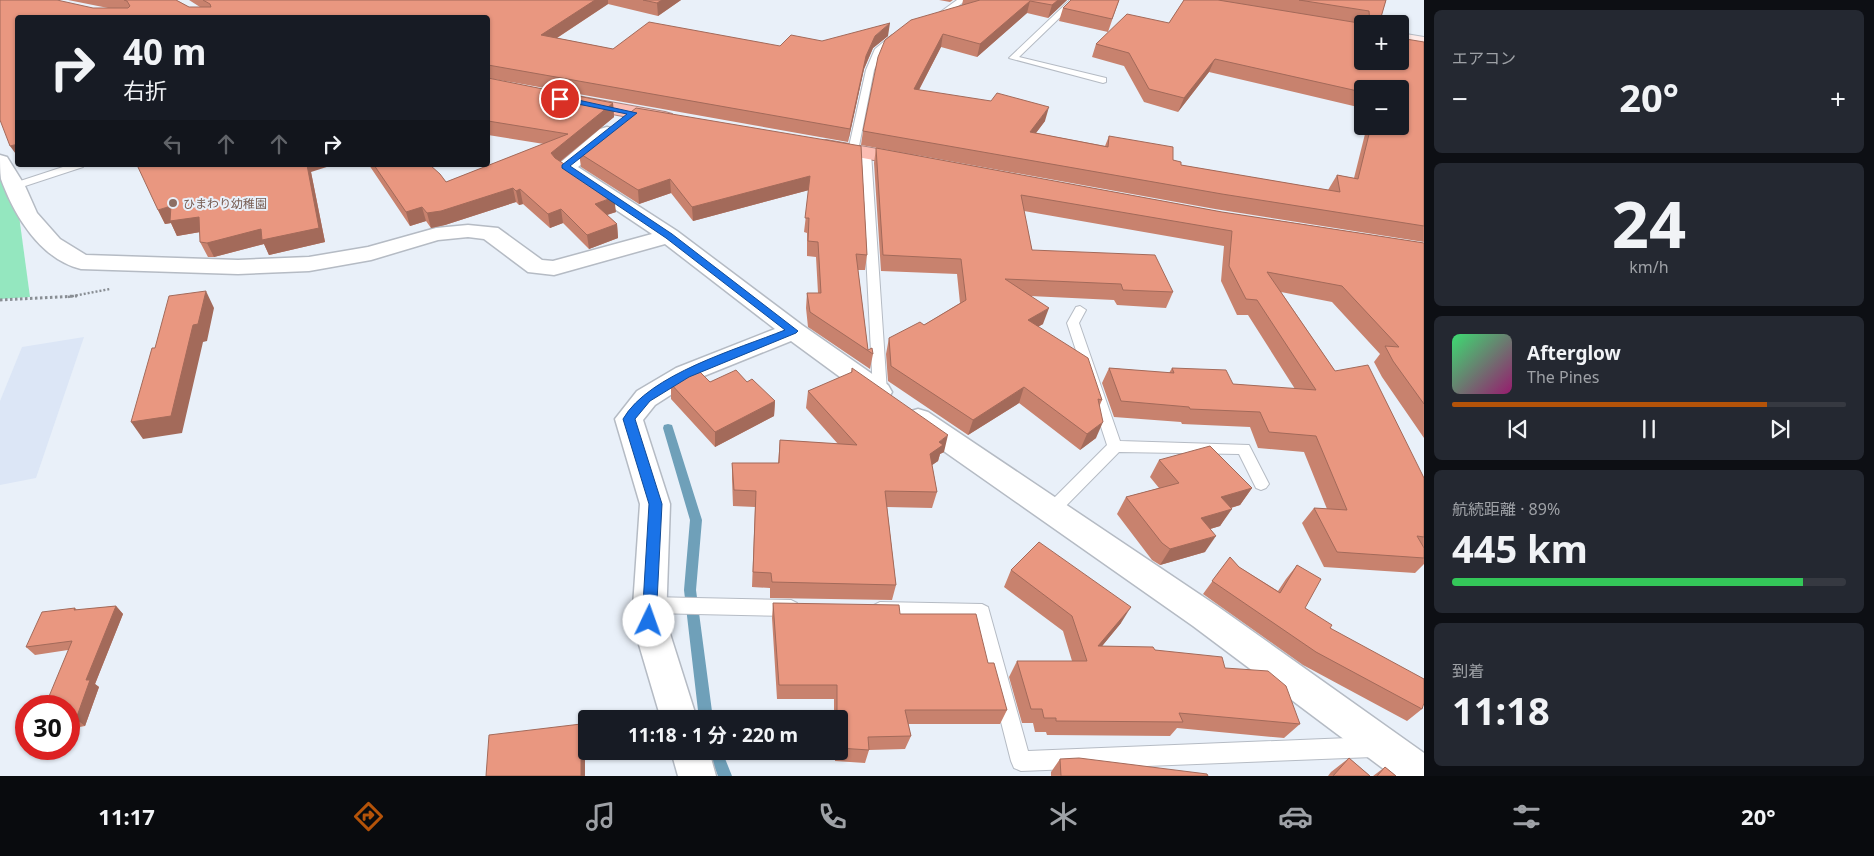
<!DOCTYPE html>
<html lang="ja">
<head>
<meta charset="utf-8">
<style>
	body { margin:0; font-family:"Noto Sans","Noto Sans JP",sans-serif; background:#242831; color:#f1f3f6; height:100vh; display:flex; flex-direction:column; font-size:19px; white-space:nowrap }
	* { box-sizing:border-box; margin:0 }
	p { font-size:16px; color:#9ea1a6 }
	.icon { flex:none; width:28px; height:28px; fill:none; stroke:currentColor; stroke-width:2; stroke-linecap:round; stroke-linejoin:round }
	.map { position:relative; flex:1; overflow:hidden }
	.side { display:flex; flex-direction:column; gap:10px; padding:10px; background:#0d0f14; width:450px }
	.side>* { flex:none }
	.guide { position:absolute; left:15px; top:15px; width:475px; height:152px; border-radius:5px; box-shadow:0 1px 4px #0004; background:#171b24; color:#f1f3f6; overflow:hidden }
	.tools { position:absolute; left:1354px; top:15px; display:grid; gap:10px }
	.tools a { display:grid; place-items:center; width:55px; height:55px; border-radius:5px; background:#171b24; box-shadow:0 1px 4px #0004; font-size:25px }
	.speed { position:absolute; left:15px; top:695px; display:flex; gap:10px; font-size:25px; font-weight:700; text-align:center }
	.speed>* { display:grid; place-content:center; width:65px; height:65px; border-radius:50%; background:#171b24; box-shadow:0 1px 4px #0004; line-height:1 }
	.speed .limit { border:8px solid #d22; background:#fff; color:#111 }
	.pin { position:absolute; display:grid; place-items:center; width:42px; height:42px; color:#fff; margin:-21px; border:2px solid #fff; border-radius:50%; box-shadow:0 1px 5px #0007 }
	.me { position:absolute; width:55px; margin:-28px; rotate:3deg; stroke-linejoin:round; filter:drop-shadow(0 0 4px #0008) }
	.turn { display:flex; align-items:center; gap:18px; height:105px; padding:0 25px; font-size:22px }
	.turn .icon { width:65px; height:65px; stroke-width:2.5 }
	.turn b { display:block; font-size:35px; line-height:42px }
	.lanes { display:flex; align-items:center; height:48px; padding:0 25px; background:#0003; justify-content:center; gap:25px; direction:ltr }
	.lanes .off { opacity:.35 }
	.big { font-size:38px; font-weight:700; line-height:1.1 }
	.side .widget { flex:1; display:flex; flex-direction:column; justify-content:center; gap:8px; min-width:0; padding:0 18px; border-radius:8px; background:#242831 }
	.side .dial { align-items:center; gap:0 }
	.dial b { font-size:65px; line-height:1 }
	.song { display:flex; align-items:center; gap:15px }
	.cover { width:60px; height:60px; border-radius:8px; background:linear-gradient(135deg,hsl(140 70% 55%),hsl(320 70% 35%)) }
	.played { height:5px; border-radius:2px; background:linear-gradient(90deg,#b45309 80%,#363941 80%) }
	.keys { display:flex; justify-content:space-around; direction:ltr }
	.heat { display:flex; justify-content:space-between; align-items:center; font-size:28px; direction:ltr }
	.charge { height:8px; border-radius:4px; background:linear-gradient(90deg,#34c759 89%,#363941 0) }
	.trip { position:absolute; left:578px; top:710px; width:270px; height:50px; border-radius:5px; background:#171b24; box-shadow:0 1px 4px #0004; font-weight:700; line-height:50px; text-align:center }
	.dock { display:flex; height:80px; justify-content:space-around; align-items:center; background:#090b0e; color:#9ea1a6 }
	.dock .icon { width:35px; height:35px }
	.dock .current { color:#b45309 }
	.dock b { font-size:22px; color:#f1f3f6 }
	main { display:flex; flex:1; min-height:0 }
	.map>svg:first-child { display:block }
	.built { fill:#dce6f6 }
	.green { fill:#94e7bf }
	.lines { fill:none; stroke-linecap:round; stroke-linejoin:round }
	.stream { fill:#6fa0b9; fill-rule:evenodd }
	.lane-casing { stroke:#b5bbc4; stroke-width:2 }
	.street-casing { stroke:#b5bbc4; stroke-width:3 }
	.secondary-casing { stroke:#b5bbc4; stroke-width:2 }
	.highway-casing { stroke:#ad8681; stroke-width:2 }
	.path-far1 { stroke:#898e94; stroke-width:2.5; stroke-dasharray:2 2; stroke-linecap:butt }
	.path { stroke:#898e94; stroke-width:3; stroke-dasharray:2.5 2.5; stroke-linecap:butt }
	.lane { fill:#fff; fill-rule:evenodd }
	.street { fill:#fff; fill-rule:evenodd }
	.secondary { fill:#feebe8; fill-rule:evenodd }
	.highway { fill:#fbbdb3; fill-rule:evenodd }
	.wall { fill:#c8826e }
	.shaded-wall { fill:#a36a5a }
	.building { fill:#e99780; stroke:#a36a5a }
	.route { fill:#1a73e8; stroke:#114b97 }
	.education-dot { fill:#8d6e63; stroke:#e9f0f9; stroke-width:2 }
	.labels { text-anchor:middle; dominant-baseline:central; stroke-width:4; stroke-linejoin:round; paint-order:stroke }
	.far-education-label { font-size:12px; fill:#785e54; stroke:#e9f0f9; text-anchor:start }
</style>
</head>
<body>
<main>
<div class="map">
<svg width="1424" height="776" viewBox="0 0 1424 776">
	<rect width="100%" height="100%" fill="#e9f0f9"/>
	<path class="built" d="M84,337L36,478L0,485V401L22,347Z"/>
	<path class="green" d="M0,168L15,186L30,297L0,299Z"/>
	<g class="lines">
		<path class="stream" d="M668,424L672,425L673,428L702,520L696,590L713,719H699L684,590L690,520L663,428L664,425Z
			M708,751H722L732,776H718Z"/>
		<g class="lane-casing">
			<path id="lane" d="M957,0H966L938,22H932V18Z
				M1070,0H1078L1019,57L1106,78V82L1103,83L1009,58Z
				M892,35L899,37L882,52L874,70L858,151L857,153H849L848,151L866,70L875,49Z
				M866,150L871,153L887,392L885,395H875L873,392L861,153Z
				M69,165H84L83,167L19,188H11L10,186L11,184Z
				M1080,306L1086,310L1079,323L1120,441L1249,445L1269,484L1266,488L1261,490L1256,488L1239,454L1119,452L1057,515L1051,517L1045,515L1043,511L1045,507L1107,445L1067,323L1076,307Z
				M650,597L791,600L797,603L800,608L797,613L791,616L650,613L644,610L641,605L644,600Z
				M880,602L982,604L988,607L1028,751L1373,737L1380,740L1383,747L1380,754L1373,757L1021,771L1014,768L1011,761L975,620L880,618L874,615L871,610L874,605Z"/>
		</g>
		<g class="street-casing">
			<path id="street" d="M607,127L614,129L616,133L614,137L578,167L677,231L802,325L888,385L892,392L888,399L879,401L870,399L791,341L694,380L655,405L643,420L670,504L666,621L697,719H661L632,621L640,504L615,419L637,391L676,368L775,329L665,244L554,275L528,272L484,239L468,237L438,240L371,260L309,271L238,274L81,269C40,259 14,215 1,179C0,172 0,162 0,155L7,157L25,186L37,213L60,239L86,255L238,260L309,257L368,247L436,228L468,225L498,228L542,260L553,261L652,234L558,171L555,167L600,129Z
				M918,409L928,412L1217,606L1424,753V776H1393L1193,626L908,426L904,419L908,412Z
				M671,751H709L716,776H678Z"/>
		</g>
		<g class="secondary-casing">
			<path id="secondary" d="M1400,33L1424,37V47L1400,43Z"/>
		</g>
		<g class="highway-casing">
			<path id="highway" d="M577,96L665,112L672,114L674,118L672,122L665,124L570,106L568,102L570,98Z
				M826,140L912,155L919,157L922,161L919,165L912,167L819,150L816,146L819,142Z"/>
		</g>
		<path class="path-far1" d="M68,297L110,289"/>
		<path class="path" d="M0,300L77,296"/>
		<use href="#lane" class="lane"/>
		<use href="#street" class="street"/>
		<use href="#secondary" class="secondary"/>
		<use href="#highway" class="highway"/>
	</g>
	<path class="wall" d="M68,0H176L189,7H200L189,0H681L658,16L608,4L557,38L613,49L780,46L822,41L888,36L873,48L864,69L848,142L488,78V18L93,8H108Z
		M939,0H953L950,2Z
		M963,0H1067L1048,18L1027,13L977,57L941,47L919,90L1045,121L1036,133L1105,146L1109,136L1173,160L1181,165L1328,190L1337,175L1354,178L1367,126H1400V89H1362V108L1209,72L1178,112L1144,102L1124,66L1092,57L1096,44L1169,23L1184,0H1386L1379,24H1362V61L1424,42V242L1215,209L861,145L863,131L962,5Z
		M1119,0L1108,32L1059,21L1063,8Z
		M488,78L613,103L614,117L560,162L616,212L607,215L617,224L618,238L589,249L563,223L550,228L523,204L519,205L516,202L445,225L431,228L426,221L410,226L369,165H430L446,182L544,144L488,135Z
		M861,146L867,255L865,270H858L868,350L873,354L870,369L808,327L806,308L807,293H818L816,257L807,256V233L804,232L809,190L693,221L671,193L639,204L581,167L579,153Z
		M876,148L1222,212L1424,243V438L1382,377L1374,362L1380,354L1332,302L1281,292L1335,371L1424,478V564L1415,573L1324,567L1302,523L1314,508L1327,509L1304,452L1258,448L1250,427L1182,424L1181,422L1114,417L1102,383L1109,368L1169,373L1172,368L1233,384L1295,389L1248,315H1237L1221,281L1224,246L1024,211L1032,250L1173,292L1166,308L1117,305L1114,300L1030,296L1043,324L1038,327L1102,400L1099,407L1096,438L1080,450L1019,403L968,435L888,381L886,354L889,338L924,325L960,303L957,274L881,271L874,163Z
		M311,172L325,242L269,255L264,244L214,257H208L200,242V232L177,236L171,223L165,224L158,210Z
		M852,368L944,452L940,454L938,461L932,465L937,492L932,508L887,507L896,585L892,600L770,598V588L752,587L755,507L733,506L732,479V463H778L780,440L838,444L806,408L808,391L851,373Z
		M710,382H747L775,401L774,416L715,447L671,399V384Z
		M1159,460L1252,488L1240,505L1231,508L1220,526L1210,529L1205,552L1160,565L1152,560L1117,514L1126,497L1159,488L1150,477Z
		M1230,557L1239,567L1278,591L1286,579L1297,565L1305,608L1422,709L1407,721L1303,665L1203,594Z
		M1011,570L1121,623L1102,646L1155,650L1225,668L1300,724L1284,738L1177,728L1170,736L1047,735L1046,732H1035L1033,723H1022L1009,677L1017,661H1072L1063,631L1004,587Z
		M773,603L900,614L988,663L1007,710L1000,724H908L911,736L905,749L869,750L865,763L835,761V751H839V719H834V699H777L772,618Z
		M116,606L123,614L95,684L99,687L85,726L69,729L68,650L35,655L26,647L75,608L77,610Z
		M1349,758L1370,776H1328L1331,772Z
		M1060,759L1208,776H1051V772Z
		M1385,767L1396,776H1373Z"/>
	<path class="shaded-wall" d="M595,0H608V4L543,47L541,35Z
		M662,0H681L658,16L657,3Z
		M1058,0H1067L1048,18L1052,5Z
		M1030,1L1027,13L977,57L980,44Z
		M890,23L888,36L873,48L864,69L848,142L850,129L866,56L875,36Z
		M943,34L941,47L912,103L914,89Z
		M1215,59L1209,72L1178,112L1184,98Z
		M613,103L614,117L553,167L551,153Z
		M1049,107L1045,121L1026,146L1030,132Z
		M18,144V157L10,146Z
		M307,165H333L311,172L325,242L269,255L264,244L214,257L207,243Z
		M810,176L809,190L693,221L692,207Z
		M670,179L671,193L639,204L638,190Z
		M513,188L516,202L445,225L431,228L427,213Z
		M520,189L523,204L519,205L516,191Z
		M614,197L616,212L597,218L595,204Z
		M171,206L199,217L206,231L177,236L171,223L165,224L158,210Z
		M422,207L426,221L410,226L406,212Z
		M561,209L563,223L550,228L548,214Z
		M617,224L618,238L589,249L587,235Z
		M206,291L214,308L207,341L203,342L182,433L143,439L131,422L193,325Z
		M1049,308L1043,324L1022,335L1028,320Z
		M1024,387L1019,403L968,435L973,420Z
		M775,401L774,416L715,447V432Z
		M1103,422L1096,438L1080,450L1087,434Z
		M948,435L944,452L940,454L938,461L925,470L930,454L939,442Z
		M1252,488L1240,505L1210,514L1221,497Z
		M1232,509L1220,526L1190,535L1201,518Z
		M1216,536L1205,552L1160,565L1170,549Z
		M116,606L123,614L95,684L99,687L85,726L76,719L86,680Z
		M1131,607L1121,623L1089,662L1098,646Z
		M581,724L585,739V776H581Z"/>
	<path class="building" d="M0,0H57L93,8H128L130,6L127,1L124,0H176L189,7H211L210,4L203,0H595L541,35L613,49L649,22L780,46L791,35L822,41L890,23L875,36L866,56L850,129L488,65V18H18V144L10,146L0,120Z
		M643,0H662L657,3Z
		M980,0H1058L1052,5L1030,1L980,44L943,34L914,89L991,101L997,93L1049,107L1030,132L1108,147L1109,136L1173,147V160L1181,162V165L1340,192L1337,175L1358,179L1371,126H1400V89H1362V92L1215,59L1184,98L1149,89L1129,53L1096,44L1127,14L1169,23L1184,0H1218L1365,24H1362V61H1400V38L1424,42V226L1222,194L863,131L878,57L885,40L911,20Z
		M1071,0H1119L1112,19L1063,8Z
		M1299,0H1386L1379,24H1370L1369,11Z
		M488,78L613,103L551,153L555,158L614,197L595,204L617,224L587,235L561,209L548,214L520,189L516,191L513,188L441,211L427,213L422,207L406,212L374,165H430L440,174L446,182L568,134L488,121Z
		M636,108L861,146L867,255L856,254L868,350L872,348L873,354L810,312L807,293H821L818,242L808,241L809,218H805L810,176L692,207L670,179L638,190L579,153Z
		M876,148L1222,212L1424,243V404L1393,361L1385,346L1399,347L1342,286L1267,272L1335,371L1368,365L1424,478V537L1417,536L1424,548V558L1337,552L1314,508L1347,510L1316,436L1269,432L1260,412L1190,409L1189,407L1121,401L1109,368L1174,373L1172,368L1226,370L1233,384L1316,390L1257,300L1246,299L1229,266L1232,231L1021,195L1032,250L1155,255L1173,292L1123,290L1121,284L1005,279L1049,308L1028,320L1088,358L1102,400L1098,399L1103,422L1087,434L1024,387L973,420L891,366L889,338L920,322L924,325L966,300L961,259L883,255Z
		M137,165H307L319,228L262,240L261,229L207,243L200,242L199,217L170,221L171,206L158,210Z
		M206,291L198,324L193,325L171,416L131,422L152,348H155L169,296Z
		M852,368L948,435L939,442L943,445L930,454L937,492L885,491L896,585L772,582L771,573L753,572L756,491L734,490L732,463H779L780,440L857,445L808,391L852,372Z
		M736,370L747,382L752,379L775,401L715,432L671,384L699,371L710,382Z
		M1210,446L1252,488L1221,497L1232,509L1201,518L1216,536L1170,549L1162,543L1126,497L1179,483L1159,460Z
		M1039,542L1131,607L1098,646L1153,647L1155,650L1222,657L1225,668L1268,671L1286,686L1300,724L1179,713L1183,722L1056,721V718H1044L1042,709H1031L1017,661H1087L1072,616L1011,570Z
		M1230,557L1239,567L1280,593L1297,565L1321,579L1305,608L1332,625L1330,628L1424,679V703L1422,709L1316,652L1212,581Z
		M773,603L899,605L900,614H976L988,663H994L1007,710H905L911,736L868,737L869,750L839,748V719H837V685H779Z
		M116,606L86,680H90L76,719L69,720V706H45L72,641L26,647L42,612L75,608L74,610Z
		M581,724V776H486L489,735Z
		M1079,758L1207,774L1208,776H1061L1060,759Z
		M1349,758L1370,776H1333Z
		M1385,767L1396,776H1377Z"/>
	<path class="route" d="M560,96L637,113L570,166L672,234L798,331L796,333L689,377L650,401L635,419L662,504L656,621L654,626L649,628L644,626L642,621L649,504L623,419C649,374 738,349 785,330L666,238L562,168V165L627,114L558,100L556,99Z"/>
	<circle class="education-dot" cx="173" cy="203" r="5"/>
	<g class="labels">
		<g class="far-education-label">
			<text x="183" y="203">ひまわり幼稚園</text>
		</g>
	</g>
</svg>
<div class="tools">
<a>+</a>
<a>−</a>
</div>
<div class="speed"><div class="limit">30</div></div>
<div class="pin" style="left:560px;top:99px;background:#d93025"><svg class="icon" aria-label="arrive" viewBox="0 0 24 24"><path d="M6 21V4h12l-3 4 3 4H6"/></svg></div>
<svg class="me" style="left:649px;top:621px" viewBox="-20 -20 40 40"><circle r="19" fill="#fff"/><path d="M0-13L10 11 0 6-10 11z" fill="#1a73e8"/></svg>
<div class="trip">11:18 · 1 分 · 220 m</div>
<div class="guide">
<div class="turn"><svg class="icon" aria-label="right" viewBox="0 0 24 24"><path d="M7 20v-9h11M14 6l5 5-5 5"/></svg><div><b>40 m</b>右折</div></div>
<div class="lanes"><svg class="icon off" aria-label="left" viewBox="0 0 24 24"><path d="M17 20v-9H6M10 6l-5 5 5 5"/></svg><svg class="icon off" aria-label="ahead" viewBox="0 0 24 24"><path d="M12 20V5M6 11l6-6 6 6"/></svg><svg class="icon off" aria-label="ahead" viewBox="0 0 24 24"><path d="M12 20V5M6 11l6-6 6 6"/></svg><svg class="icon" aria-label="right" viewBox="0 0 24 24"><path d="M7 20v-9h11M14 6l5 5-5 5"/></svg></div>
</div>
</div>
<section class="side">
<div class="widget"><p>エアコン</p>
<div class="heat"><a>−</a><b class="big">20°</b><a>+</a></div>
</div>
<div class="widget dial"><b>24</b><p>km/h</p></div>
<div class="widget">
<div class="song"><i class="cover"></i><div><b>Afterglow</b><p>The Pines</p></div></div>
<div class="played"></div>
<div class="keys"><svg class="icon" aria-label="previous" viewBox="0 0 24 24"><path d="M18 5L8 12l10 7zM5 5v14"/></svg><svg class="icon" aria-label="pause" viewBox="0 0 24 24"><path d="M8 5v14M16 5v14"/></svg><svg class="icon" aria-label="next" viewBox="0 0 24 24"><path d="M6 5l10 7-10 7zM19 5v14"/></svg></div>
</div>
<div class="widget"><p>航続距離 · 89%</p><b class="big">445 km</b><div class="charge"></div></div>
<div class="widget"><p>到着</p><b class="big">11:18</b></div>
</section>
</main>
<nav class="dock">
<b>11:17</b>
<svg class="icon current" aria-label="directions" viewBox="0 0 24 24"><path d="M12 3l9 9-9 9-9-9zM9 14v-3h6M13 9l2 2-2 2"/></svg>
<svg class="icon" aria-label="music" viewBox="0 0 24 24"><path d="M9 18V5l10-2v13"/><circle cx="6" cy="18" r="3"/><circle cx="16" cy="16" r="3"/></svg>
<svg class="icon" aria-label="phone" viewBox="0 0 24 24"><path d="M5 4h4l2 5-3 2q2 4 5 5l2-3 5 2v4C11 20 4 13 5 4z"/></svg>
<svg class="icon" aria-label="climate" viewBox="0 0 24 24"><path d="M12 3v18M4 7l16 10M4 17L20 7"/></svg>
<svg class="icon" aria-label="car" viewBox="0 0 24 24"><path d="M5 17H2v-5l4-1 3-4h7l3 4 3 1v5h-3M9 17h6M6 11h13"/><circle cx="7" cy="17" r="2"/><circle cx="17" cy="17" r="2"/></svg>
<svg class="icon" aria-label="filters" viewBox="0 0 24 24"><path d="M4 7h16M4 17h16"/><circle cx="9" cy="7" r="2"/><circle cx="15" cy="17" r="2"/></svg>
<b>20°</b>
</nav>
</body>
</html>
